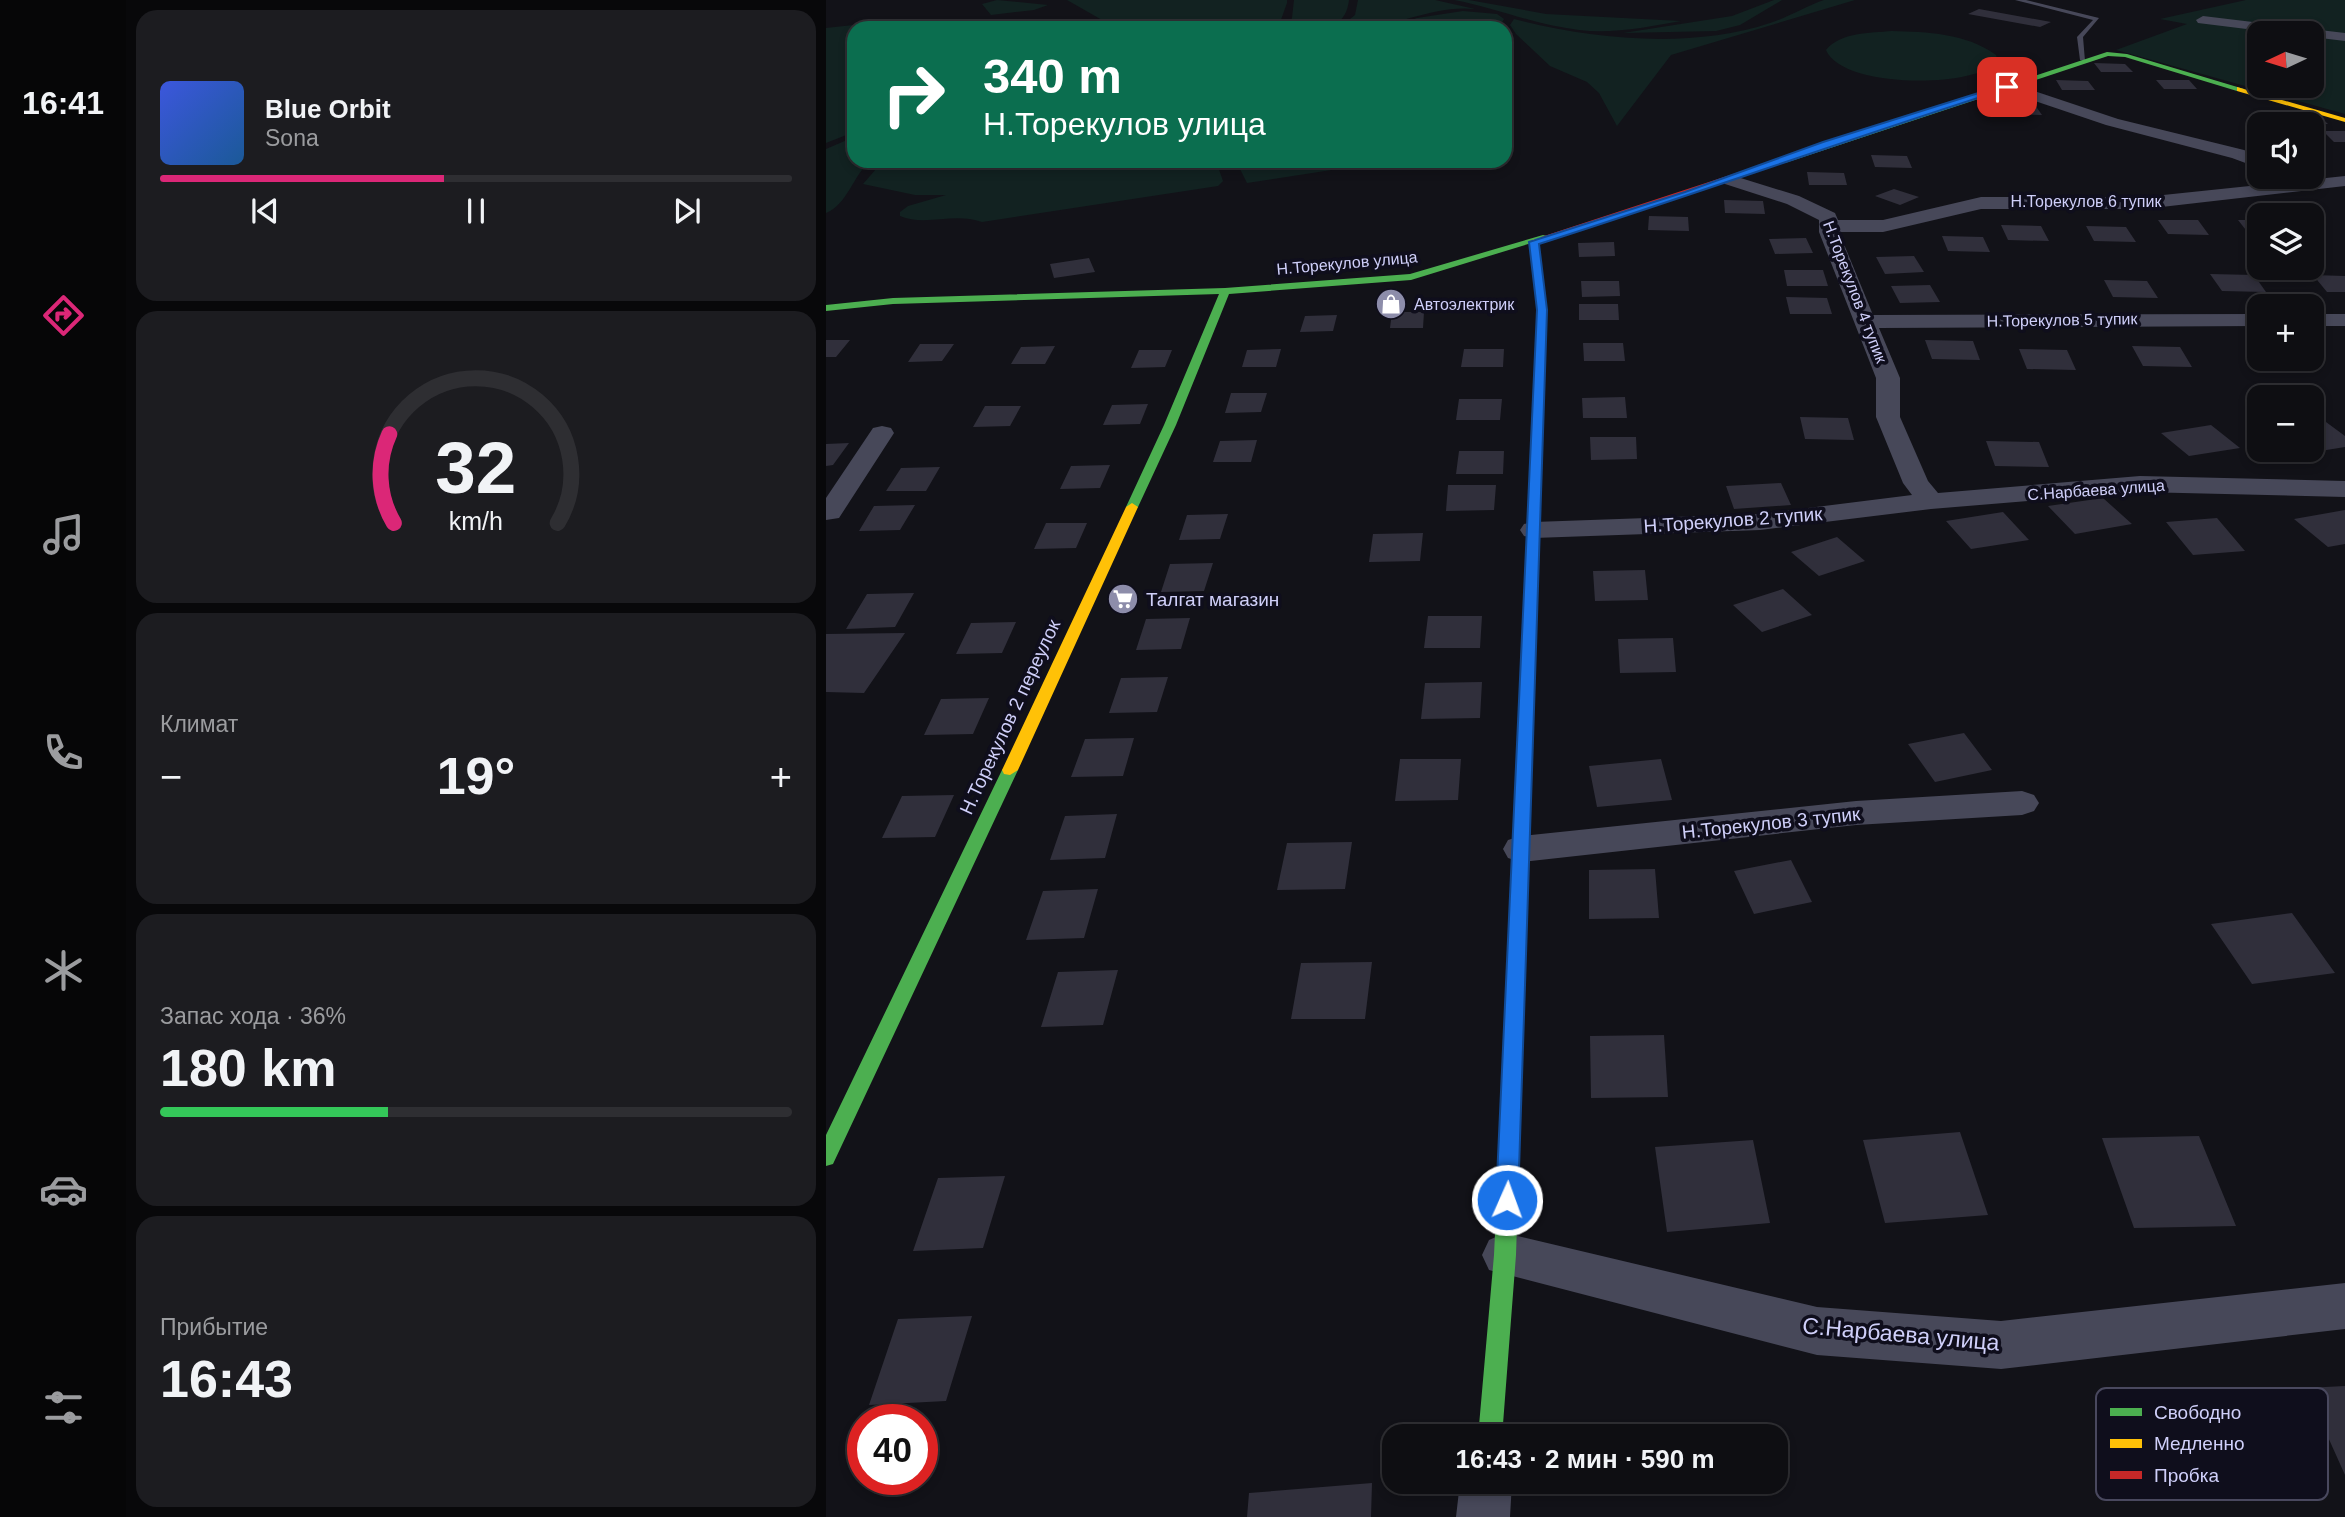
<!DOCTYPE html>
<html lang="ru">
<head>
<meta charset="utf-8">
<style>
	body { margin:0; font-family:Helvetica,sans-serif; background:#1c1c20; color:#f1f3f6; height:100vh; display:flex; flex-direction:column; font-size:26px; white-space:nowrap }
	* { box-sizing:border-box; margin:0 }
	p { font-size:23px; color:#9b9c9f }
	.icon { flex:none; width:38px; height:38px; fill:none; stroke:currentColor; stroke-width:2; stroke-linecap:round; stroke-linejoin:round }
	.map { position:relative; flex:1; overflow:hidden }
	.sheet { display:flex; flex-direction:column; gap:10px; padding:10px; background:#08080a; width:700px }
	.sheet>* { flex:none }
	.top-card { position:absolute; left:21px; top:21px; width:665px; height:147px; border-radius:21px; box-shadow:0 4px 10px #0003,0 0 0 2px #2e2e32; background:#0b6e4f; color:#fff; overflow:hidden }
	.needle { width:46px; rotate:266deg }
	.fabs { position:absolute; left:1421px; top:21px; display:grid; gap:14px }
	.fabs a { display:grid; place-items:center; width:77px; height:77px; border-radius:14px; background:#0e0e12; box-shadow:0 4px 10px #0003,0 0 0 2px #2e2e32; font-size:35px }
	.speed { position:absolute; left:21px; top:1404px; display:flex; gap:14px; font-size:35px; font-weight:700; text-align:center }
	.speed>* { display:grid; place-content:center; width:91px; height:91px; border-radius:50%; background:#0e0e12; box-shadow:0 4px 10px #0003,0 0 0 2px #2e2e32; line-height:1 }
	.speed .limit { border:10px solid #d22; background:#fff; color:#111 }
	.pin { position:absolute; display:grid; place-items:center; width:60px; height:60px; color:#fff; margin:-30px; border-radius:14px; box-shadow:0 4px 10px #0006 }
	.me { position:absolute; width:77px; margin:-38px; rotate:2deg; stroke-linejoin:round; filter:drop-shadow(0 0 5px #0008) }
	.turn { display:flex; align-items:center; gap:24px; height:147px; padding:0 21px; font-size:32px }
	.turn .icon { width:91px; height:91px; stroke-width:2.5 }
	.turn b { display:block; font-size:49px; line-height:60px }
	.big { font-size:52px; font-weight:600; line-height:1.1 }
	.sheet .card { flex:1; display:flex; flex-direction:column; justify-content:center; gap:10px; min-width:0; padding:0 24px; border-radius:21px; background:#1c1c20 }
	.sheet .dial { align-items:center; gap:0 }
	.dial svg { height:182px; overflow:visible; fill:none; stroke:#2e2e32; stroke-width:7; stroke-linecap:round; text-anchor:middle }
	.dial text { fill:#f1f3f6; stroke:none }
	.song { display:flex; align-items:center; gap:21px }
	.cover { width:84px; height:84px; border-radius:10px; background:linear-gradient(135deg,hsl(230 70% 55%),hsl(210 70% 35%)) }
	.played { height:7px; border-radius:4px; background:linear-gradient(90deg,#db2777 45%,#2e2e32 45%) }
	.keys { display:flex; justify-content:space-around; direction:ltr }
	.heat { display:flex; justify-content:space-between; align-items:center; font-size:38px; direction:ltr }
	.charge { height:10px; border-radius:5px; background:linear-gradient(90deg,#34c759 36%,#2e2e32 0) }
	.trip { position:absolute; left:556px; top:1424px; width:406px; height:70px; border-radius:21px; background:#0e0e12; box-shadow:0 4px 10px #0003,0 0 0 2px #2e2e32; font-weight:600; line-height:70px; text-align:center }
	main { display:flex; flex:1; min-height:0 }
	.tabs { display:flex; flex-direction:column; width:126px; justify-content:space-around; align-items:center; background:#060607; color:#9b9c9f }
	.tabs .icon { width:49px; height:49px }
	.tabs .on { color:#db2777 }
	.tabs b { font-size:32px; color:#f1f3f6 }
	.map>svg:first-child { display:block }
	.green { fill:#122221 }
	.building { fill:#302f3b }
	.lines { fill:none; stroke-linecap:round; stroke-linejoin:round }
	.lane { fill:#474859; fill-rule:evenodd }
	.street { fill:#474859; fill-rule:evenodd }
	.fast { fill:#4caf50; fill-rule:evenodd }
	.slow { fill:#ffc107; fill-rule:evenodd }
	.jam { fill:#c62828; fill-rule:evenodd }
	.route { fill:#1a73e8; stroke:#114b97; stroke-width:2 }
	.labels { text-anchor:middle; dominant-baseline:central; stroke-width:7; stroke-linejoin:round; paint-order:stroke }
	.far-street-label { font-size:16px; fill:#cfcff9; stroke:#0f0e1c }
	.far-poi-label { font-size:16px; fill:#cfcff9; stroke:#0f0e1c; text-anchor:start }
	.street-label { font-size:19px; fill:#cfcff9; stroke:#0f0e1c }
	.poi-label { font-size:19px; fill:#cfcff9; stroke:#0f0e1c; text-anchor:start }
	.near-street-label { font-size:23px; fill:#cfcff9; stroke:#0f0e1c }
	.key { fill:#0f0e1c; stroke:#49485e; stroke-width:2 }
	.key-label { font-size:19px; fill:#cfcff9 }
</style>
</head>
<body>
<main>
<nav class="tabs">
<b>16:41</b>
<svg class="icon on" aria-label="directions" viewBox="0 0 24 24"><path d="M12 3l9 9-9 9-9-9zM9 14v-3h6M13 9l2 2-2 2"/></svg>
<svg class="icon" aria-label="music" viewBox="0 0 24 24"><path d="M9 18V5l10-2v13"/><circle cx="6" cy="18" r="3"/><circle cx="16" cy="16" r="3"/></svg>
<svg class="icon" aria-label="phone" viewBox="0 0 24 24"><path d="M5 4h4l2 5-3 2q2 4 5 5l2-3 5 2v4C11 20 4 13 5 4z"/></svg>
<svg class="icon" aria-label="climate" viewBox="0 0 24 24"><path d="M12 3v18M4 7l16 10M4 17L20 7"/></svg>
<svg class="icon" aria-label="car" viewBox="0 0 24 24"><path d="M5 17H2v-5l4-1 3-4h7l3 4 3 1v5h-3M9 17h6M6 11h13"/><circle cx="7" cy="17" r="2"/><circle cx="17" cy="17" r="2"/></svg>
<svg class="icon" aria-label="filters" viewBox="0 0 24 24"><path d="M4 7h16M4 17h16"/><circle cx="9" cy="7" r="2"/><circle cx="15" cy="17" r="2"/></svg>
</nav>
<section class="sheet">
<div class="card">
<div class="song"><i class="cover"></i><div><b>Blue Orbit</b><p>Sona</p></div></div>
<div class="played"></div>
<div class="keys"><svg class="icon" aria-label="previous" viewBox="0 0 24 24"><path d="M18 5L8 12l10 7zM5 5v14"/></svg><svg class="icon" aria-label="pause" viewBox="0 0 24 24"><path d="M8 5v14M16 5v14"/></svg><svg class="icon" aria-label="next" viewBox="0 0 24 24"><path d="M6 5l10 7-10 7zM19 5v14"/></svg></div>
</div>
<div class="card dial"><svg viewBox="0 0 100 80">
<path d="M14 69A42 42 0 1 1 86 69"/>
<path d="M14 69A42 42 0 0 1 12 30" stroke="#db2777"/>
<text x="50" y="56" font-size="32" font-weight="700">32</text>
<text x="50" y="72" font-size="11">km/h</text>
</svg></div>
<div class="card"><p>Климат</p>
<div class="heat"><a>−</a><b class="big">19°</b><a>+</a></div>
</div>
<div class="card"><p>Запас хода · 36%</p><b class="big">180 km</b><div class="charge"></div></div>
<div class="card"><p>Прибытие</p><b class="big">16:43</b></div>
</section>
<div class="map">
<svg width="1519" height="1517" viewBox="0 0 1519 1517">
	<rect width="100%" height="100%" fill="#121218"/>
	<path class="green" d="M171,0L222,5L208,10L165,15L156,4Z
		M241,0H461V3L452,28H220L224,23L262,24L276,20Z
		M468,0H523C519,35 488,28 460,28L466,18Z
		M532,0H609L649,9C603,4 559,34 514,27L529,15Z
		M628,0H643L720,14L855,21C822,27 786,34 753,30C710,25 670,8 628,0Z
		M948,0H956L914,25L890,31L797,33L906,16Z
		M998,0H1029L845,55L791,126L773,93L761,82L724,66L690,34L684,25L688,19C765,40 867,49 944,23C963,17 980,6 998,0Z
		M1420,0H1519V37L1435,27L1484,33H1433V86H1486V34L1519,38V114L1290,50L1361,24L1334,19Z
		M637,11L671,14L678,19L673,28H561L591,18Z
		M82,19L95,28H28V132L0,143V28Z
		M1066,31C1101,32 1140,33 1170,55L1172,62C1146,89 1015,88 1000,50C1015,32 1044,33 1066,31Z
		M28,137V161H44C27,176 21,205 0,213V149Z
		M57,161H390L397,181L392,186L156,222C127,212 99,227 74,216V212L82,206L120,195H89L37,184Z
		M410,161H564L421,183Z"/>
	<path class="building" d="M1153,9L1225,22L1214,27L1142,14Z
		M1268,63L1299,64L1307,72H1275Z
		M1230,80L1262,81L1269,90H1236Z
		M1330,80H1363L1371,89H1338Z
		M1176,104L1209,105L1216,115L1181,114Z
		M1456,113L1491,114L1502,124H1467Z
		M1497,131H1519V142H1508Z
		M1045,155L1081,156L1086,168L1049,167Z
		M981,172L1018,173L1021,185H983Z
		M1068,189L1093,197L1074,205L1049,196Z
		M898,200L937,201L939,214L899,213Z
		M823,216L862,217L863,231L822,230Z
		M1332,220H1372L1383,235L1342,234Z
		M1412,220H1433V235L1423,234Z
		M1175,225L1215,226L1223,241L1182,240Z
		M1260,226L1300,227L1310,242L1268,241Z
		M1116,236L1157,237L1164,252L1122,251Z
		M980,238L987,253L949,254L943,239Z
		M788,242L789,256L753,257L752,243Z
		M1088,256L1098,272L1059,274L1050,257Z
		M263,258L269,272L228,278L224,264Z
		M958,270H997L1002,286H961Z
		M1384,274L1428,275L1440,292L1396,291Z
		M1487,275L1519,276V292H1501Z
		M1278,280L1321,281L1332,298L1287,297Z
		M755,281H793L794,296L756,297Z
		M1104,285L1114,302L1074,303L1065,286Z
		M960,297L1001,298L1006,314H964Z
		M753,304H792L793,320H753Z
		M566,312H598L597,328H564Z
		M511,315L507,331L474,332L479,316Z
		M0,340H24L10,357H0Z
		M1099,340L1147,341L1154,360L1106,359Z
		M757,343H797L799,361H758Z
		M94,344H128L116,361L82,362Z
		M229,346L219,364H185L195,347Z
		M1306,346L1354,347L1366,367L1317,366Z
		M455,349L450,367H416L421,350Z
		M638,349H678L677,367H635Z
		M1193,349L1241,350L1250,370L1201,369Z
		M313,350H346L339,367L305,368Z
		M405,393H441L435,412L399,413Z
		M799,397L801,418H757L756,398Z
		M633,399H676L674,420H630Z
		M322,404L314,424L277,425L286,405Z
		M159,406H195L184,426L147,427Z
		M974,417L1022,418L1028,440L979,439Z
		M1500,422L1519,436V447L1482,453L1478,450H1486V424Z
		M1385,425L1414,448L1363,456L1335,433Z
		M764,437H810L811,459L765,460Z
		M431,440L425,462H387L394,441Z
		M1160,441L1213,442L1223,467L1169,466Z
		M23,443L7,465L0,466V444Z
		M633,451H678L677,474H630Z
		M284,465L274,488L234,489L245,466Z
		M114,467L100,491H60L75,468Z
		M955,483L965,505L908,509L900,486Z
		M622,485H670L668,510L620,511Z
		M1277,498L1306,524L1249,534L1222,506Z
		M89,505L74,530L33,531L48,506Z
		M1519,510V544L1502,547L1468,519Z
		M1177,512L1203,540L1145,549L1120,521Z
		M402,514L394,539L353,540L361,515Z
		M1391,518L1419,551L1367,555L1340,522Z
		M220,523H261L250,548L208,549Z
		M597,533L594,561L543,562L547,534Z
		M1011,537L1039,561L993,576L965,552Z
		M387,563L378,591L335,592L344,564Z
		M819,570L822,600L769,601L767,571Z
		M957,589L986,615L936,632L907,605Z
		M88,593L69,627L20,629L41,594Z
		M602,616H656L654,648H598Z
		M364,618L355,649L310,650L320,619Z
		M190,622L176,653L130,654L145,623Z
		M79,633L38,693L0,692V634Z
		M847,638L850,672L794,673L792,639Z
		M342,677L331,712L283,713L295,678Z
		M656,682L654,718L595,719L599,683Z
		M163,698L147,734L98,735L115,699Z
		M1138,733L1166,770L1109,782L1082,744Z
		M308,738L297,776L245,777L259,739Z
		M574,759H635L632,800L569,801Z
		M835,759L846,800L771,807L763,766Z
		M128,795L109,837L56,838L76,796Z
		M291,814L279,858L224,860L239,816Z
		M526,842L519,889L451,890L461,843Z
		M965,860L986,902L928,914L908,871Z
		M829,869L833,918L763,919V870Z
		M272,889L258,938L200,940L217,891Z
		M1466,913L1509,973L1426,984L1385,924Z
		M546,962L539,1019H465L475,963Z
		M292,970L277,1025L215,1027L232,972Z
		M838,1035L842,1097L765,1098L764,1036Z
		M1134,1132L1162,1215L1059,1223L1037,1140Z
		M1373,1136L1410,1226L1308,1228L1276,1138Z
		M927,1140L944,1223L841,1232L829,1147Z
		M179,1176L157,1248L87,1251L112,1178Z
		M146,1316L120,1401L43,1405L72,1319Z
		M1519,1386V1475L1480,1388Z
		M546,1483L545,1517H421L423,1493Z"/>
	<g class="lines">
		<path class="lane" d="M1189,0H1200L1273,18L1257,37L1259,61L1254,60L1251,37L1267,20Z"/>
		<path class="street" d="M1377,16L1519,33V41L1486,37V33H1453L1372,23L1370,20Z
			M1181,82L1292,119L1418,150L1433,157V168L1406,158L1280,125L1176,90L1173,87L1176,84Z
			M905,175L973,196L1009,213L1012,220H1057L1155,197H1318L1519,176V186L1318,209H1155L1057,232H1013L1047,315L1433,314V326L1053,328L1074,378V417L1102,481L1112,493L1314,476L1519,481V497L1314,492L1105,509L934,530L708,538L698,536L694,530L698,524L708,522L934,514L1086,495L1077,483L1050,417V378L993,232V220L961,204L899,184L896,180Z
			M1486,314H1519V326H1486Z
			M56,426L65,428L68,433L13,518L0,520V498L47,428Z
			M1196,791L1208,795L1213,803L1208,811L1196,815L1030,825L695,862L682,858L677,849L682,840L695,836L1030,801Z
			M679,1233L991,1307L1175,1321L1519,1283V1329L1175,1369L991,1355L663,1270L656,1255L663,1240Z
			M634,1482H686L684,1517H630Z"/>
		<path class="fast" d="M1281,52L1301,54L1418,89L1411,91L1299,57L1282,56L959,163L952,161Z
			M717,235L725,237L585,280L403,294L350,425L312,507L306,511L300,507L338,425L393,294L67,304L0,311V305L67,298L399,288L584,274Z
			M184,765L192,770L7,1164L0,1166V1135L176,770Z
			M695,849L701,851L703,855L690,1255L676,1437H652L668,1255L687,855L689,851Z"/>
		<path class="slow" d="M1411,87L1519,118V122L1411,91Z
			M708,239L713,242L721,310L712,588L705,592L698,588L711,310L703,242Z
			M306,503L312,507L192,770L184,775L178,774L176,770L300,507Z"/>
		<path class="jam" d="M953,159L960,161L723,239L715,237Z
			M705,584L712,588L703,855L701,859H689L687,855L698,588Z"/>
	</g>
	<path class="route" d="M1181,84L1183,88C1026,138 870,194 713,244L721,310L692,1200L689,1207L681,1210L673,1207L670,1200L711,310L703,242L859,192L997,142Z"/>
	<defs>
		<g id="shop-disc" transform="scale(1.575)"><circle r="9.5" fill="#8d8daa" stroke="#0f0e1c"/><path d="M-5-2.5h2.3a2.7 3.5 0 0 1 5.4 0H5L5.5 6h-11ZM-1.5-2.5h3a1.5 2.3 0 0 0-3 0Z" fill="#fff"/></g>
		<g id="supermarket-disc" transform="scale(1.575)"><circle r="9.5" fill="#8d8daa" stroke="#0f0e1c"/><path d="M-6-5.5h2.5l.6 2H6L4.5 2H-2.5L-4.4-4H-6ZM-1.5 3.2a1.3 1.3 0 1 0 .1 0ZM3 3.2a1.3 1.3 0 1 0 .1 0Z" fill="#fff"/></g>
	</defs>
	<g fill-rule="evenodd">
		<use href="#shop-disc" x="565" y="304"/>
		<use href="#supermarket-disc" x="297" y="599"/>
	</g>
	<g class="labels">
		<g class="far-street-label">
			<text x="1260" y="201">Н.Торекулов 6 тупик</text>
			<text transform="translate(521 263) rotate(-5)">Н.Торекулов улица</text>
			<text transform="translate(1029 292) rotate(69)">Н.Торекулов 4 тупик</text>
			<text transform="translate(1236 320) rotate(-1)">Н.Торекулов 5 тупик</text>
			<text transform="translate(1270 490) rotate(-4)">С.Нарбаева улица</text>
		</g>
		<g class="far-poi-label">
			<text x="588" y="304">Автоэлектрик</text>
		</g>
		<g class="street-label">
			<text transform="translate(907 520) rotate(-4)">Н.Торекулов 2 тупик</text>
			<text transform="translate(184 717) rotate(-65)">Н.Торекулов 2 переулок</text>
			<text transform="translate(945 823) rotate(-6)">Н.Торекулов 3 тупик</text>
		</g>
		<g class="poi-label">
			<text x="320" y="599">Талгат магазин</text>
		</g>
		<g class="near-street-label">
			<text transform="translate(1075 1334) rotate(5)">С.Нарбаева улица</text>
		</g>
	</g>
	<rect x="1270" y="1388" width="232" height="112" rx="10" class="key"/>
	<rect x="1284" y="1408" width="32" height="8" fill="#4caf50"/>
	<rect x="1284" y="1439" width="32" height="9" fill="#ffc107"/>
	<rect x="1284" y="1471" width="32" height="8" fill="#c62828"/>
	<g class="key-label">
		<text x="1328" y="1419">Свободно</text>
		<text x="1328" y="1450">Медленно</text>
		<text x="1328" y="1482">Пробка</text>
	</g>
</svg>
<div class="fabs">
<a><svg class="needle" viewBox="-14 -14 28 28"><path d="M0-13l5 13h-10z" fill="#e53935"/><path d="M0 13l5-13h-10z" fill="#9b9c9f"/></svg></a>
<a><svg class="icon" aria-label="sound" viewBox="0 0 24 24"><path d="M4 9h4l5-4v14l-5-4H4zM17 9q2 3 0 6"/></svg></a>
<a><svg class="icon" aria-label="layers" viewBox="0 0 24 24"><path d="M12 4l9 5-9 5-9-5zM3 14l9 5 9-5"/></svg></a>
<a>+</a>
<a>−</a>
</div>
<div class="speed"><div class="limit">40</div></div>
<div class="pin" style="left:1181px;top:87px;background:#d93025"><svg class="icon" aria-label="arrive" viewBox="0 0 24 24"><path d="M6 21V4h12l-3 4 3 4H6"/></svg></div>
<svg class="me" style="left:681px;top:1200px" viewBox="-20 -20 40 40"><circle r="17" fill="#1a73e8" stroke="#fff" stroke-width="3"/><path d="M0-11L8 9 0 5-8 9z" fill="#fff"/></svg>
<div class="trip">16:43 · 2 мин · 590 m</div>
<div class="top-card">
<div class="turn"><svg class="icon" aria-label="right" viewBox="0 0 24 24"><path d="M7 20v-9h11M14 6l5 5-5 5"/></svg><div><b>340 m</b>Н.Торекулов улица</div></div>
</div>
</div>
</main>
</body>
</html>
